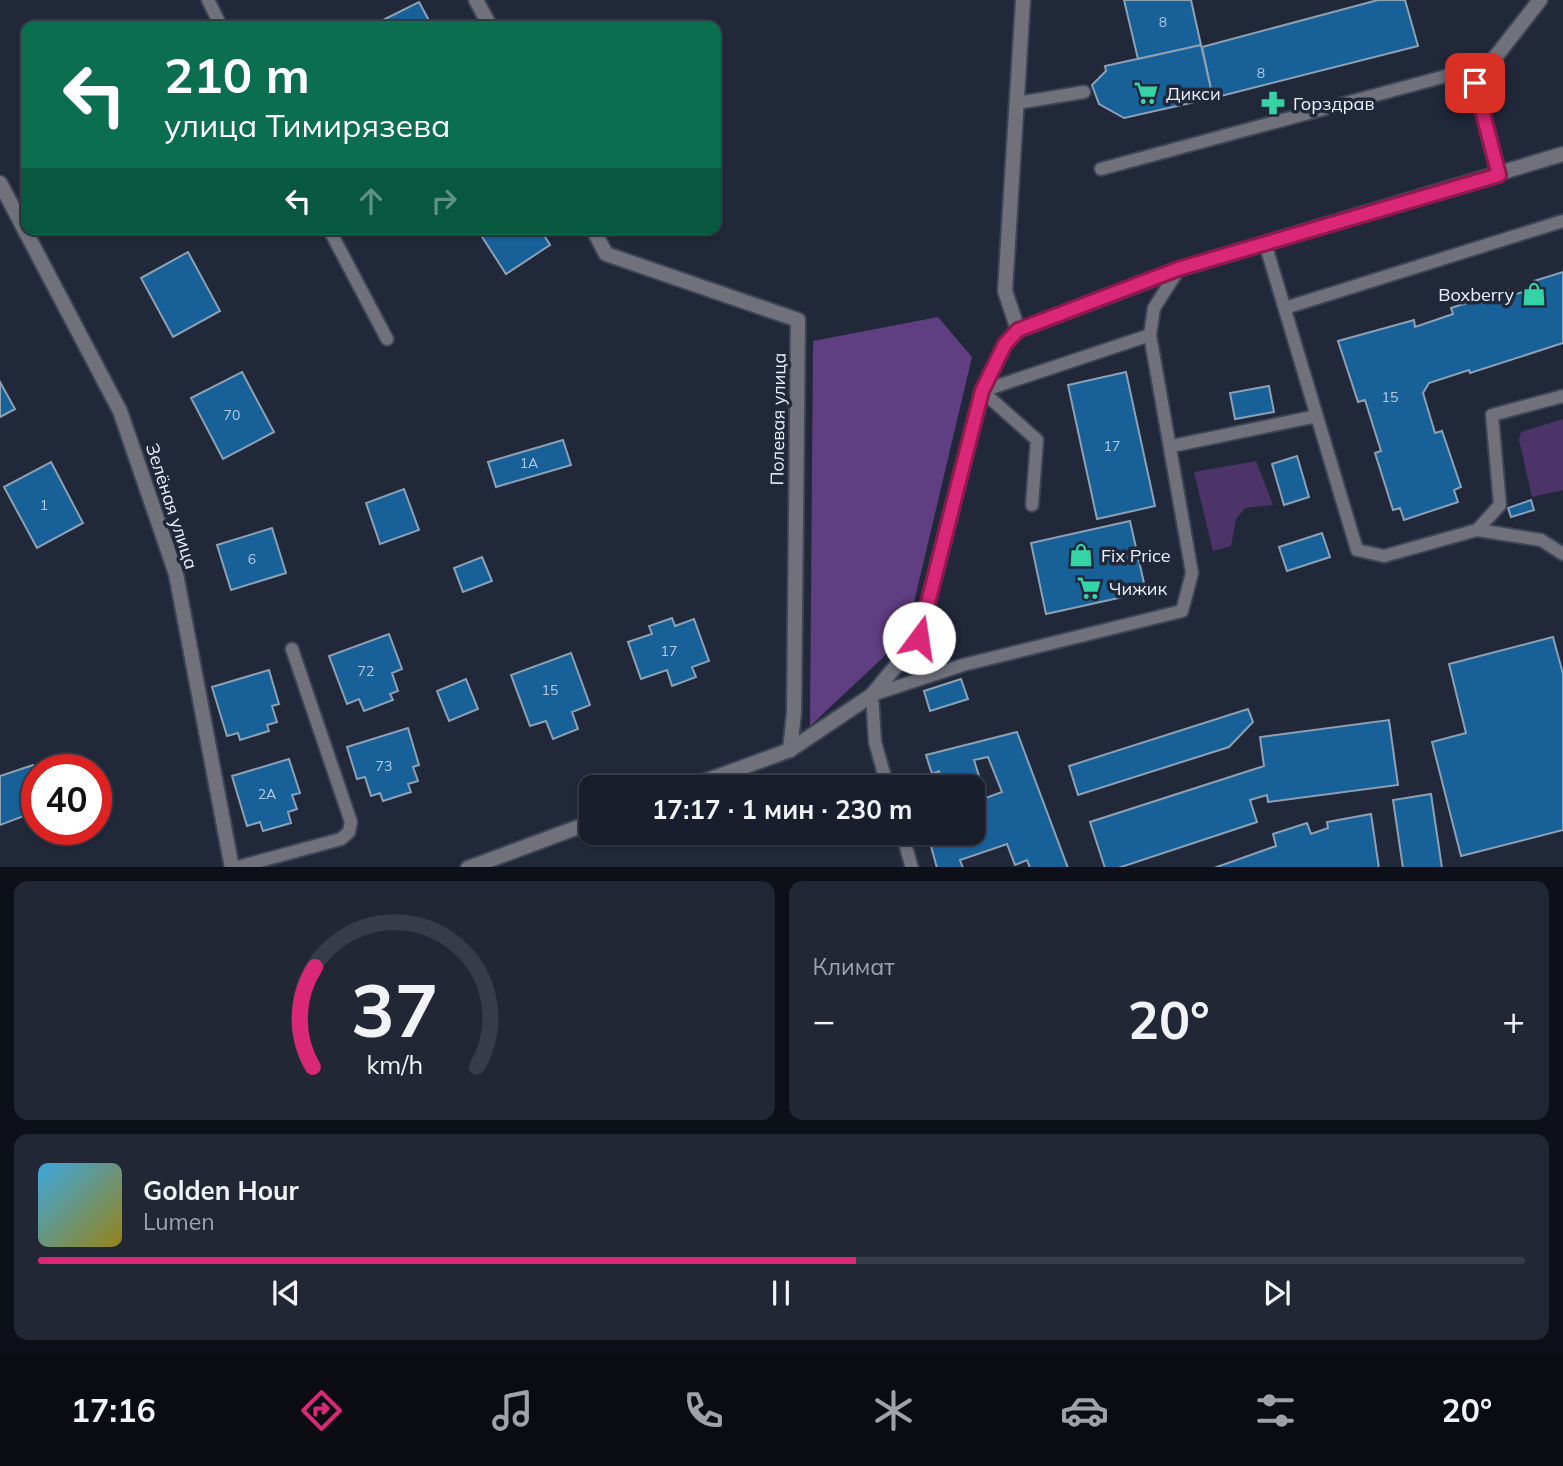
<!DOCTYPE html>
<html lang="ru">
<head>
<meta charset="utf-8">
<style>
	body { margin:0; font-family:Mulish,sans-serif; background:#212734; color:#f1f3f6; height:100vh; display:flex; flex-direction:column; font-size:26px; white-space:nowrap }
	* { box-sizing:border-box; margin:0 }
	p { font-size:23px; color:#9fa2a9 }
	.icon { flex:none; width:38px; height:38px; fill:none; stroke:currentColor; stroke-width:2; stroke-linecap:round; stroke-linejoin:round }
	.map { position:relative; height:867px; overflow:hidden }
	.details { display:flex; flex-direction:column; gap:14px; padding:14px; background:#0d1018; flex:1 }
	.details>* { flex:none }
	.top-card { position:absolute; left:21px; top:21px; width:700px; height:214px; border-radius:14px; box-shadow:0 2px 5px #0004,0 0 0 2px #363c48; background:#0b6e4f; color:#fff; overflow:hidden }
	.speed { position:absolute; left:21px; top:754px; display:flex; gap:14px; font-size:35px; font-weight:700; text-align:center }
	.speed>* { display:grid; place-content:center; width:91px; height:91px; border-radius:50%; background:#181e2c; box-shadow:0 2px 5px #0004,0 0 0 2px #363c48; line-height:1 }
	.speed .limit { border:10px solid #d22; background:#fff; color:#111 }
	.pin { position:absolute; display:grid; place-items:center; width:60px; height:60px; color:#fff; margin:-30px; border-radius:14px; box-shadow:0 4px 10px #0006 }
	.me { position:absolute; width:77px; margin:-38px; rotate:14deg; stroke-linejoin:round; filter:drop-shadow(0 0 5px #0008) }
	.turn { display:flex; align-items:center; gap:24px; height:147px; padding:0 28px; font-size:32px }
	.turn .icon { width:91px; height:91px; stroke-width:2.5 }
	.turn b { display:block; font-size:49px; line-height:60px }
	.lanes { display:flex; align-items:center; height:66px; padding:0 28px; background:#0003; justify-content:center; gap:35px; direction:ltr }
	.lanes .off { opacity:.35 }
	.big { font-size:52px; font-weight:700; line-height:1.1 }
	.details .card { flex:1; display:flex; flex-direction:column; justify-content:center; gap:10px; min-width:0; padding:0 24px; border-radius:14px; background:#212734 }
	.details .dial { align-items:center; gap:0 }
	.dial svg { height:182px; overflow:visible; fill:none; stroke:#363c48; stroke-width:7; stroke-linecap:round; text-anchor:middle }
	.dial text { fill:#f1f3f6; stroke:none }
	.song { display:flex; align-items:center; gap:21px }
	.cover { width:84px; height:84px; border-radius:10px; background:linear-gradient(135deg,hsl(200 70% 55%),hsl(50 70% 35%)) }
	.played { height:7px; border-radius:4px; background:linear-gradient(90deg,#db2777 55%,#363c48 55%) }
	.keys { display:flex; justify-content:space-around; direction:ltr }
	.heat { display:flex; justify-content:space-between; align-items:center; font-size:38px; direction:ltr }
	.details .tiles { flex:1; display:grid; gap:14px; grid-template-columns:1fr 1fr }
	.card:last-child { grid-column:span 2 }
	.trip { position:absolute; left:579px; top:775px; width:406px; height:70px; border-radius:14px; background:#181e2c; box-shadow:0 2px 5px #0004,0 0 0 2px #363c48; font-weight:700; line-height:70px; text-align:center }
	.tab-bar { display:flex; height:112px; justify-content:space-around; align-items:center; background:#0a0c12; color:#9fa2a9 }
	.tab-bar .icon { width:49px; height:49px }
	.tab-bar .selected { color:#db2777 }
	.tab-bar b { font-size:32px; color:#f1f3f6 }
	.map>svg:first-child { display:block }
	.green { fill:#4d3468 }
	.forest { fill:#603e82 }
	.building { fill:#176098; stroke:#8da1b4; stroke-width:2; fill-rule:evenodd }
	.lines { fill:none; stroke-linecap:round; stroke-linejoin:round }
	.service-casing { stroke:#3c4455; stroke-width:16 }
	.minor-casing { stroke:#3c4455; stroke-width:18 }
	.tertiary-casing { stroke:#3c4455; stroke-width:18 }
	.service { stroke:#71717c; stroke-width:12 }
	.minor { stroke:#71717c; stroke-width:14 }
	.tertiary { stroke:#71717c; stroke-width:14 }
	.route-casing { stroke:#8e194d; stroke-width:18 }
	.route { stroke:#db2777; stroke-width:12 }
	.labels { text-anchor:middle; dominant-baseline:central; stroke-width:7; stroke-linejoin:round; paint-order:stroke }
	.number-label { font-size:14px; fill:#b6cce4 }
	.poi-label { font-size:18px; fill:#ebf0fd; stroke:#20283a; text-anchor:start }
	.street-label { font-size:18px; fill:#ebf0fd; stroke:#20283a }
</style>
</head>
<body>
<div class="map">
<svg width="1563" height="868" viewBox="0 0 1563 868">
	<rect width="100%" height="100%" fill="#20283a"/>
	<path class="green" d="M1563,419V490L1532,497L1519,440L1521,432Z
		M1256,461L1273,505L1245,508L1236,519L1231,546L1213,551L1194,472Z"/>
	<path class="forest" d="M938,317L972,357L906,636L810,726L813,341Z"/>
	<path class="building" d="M1124,0H1191L1201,45L1138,59Z
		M1378,0H1405L1418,46L1213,98L1202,47Z
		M419,2L432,26H371Z
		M1201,45L1213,98L1124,118L1099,104L1092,85L1106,71L1105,66Z
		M477,229H553L544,235L550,245L506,274Z
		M188,252L220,311L173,337L141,278Z
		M1563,272V343L1470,373L1469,370L1429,383L1423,393L1435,433L1442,431L1461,487L1454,490L1458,502L1404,520L1400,508L1393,510L1375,453L1381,451L1365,400L1358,402L1338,341L1414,320L1415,327L1453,314L1451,308L1508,290L1510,296L1536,288L1534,281Z
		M242,372L274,432L223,459L191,398Z
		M1126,372L1155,506L1097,519L1068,385Z
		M0,382L15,409L0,417Z
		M1269,386L1274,412L1235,419L1230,393Z
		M563,440L571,465L496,487L488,462Z
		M1297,456L1309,497L1284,505L1272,464Z
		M51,462L83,523L37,548L4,487Z
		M404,489L419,530L380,544L366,503Z
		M1531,500L1534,510L1511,517L1508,508Z
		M1130,521L1146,592L1046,614L1031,543Z
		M272,528L286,573L231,590L217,545Z
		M1322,533L1330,557L1287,571L1279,547Z
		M482,557L492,581L463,592L454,568Z
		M672,618L675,626L694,619L709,661L692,667L696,677L672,686L667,670L641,679L628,642L652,634L649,626Z
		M389,634L402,669L392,673L398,691L390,694L393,700L364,711L359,699L347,704L329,656Z
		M1553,637L1563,674V830L1461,856L1432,742L1466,733L1449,664Z
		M571,653L590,705L572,712L578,729L553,739L546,721L530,726L511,675Z
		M269,670L279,704L272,706L277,722L267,725L269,731L240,740L238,733L227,736L212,687Z
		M466,679L478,709L449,721L437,691Z
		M961,679L968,699L930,711L924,691Z
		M1248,709L1253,722L1229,747L1078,795L1069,766Z
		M1389,720L1398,785L1268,802L1267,795L1250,800L1257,822L1118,868H1105L1090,822L1264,766L1260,737Z
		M408,728L419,765L413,767L418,781L408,784L411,792L383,801L380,793L371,796L365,777L357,779L347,747Z
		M1017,732L1068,868H1030L1027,860L1015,865L1007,844L960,860L963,868H937L929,839L948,833H973V788H944L939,771L932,774L926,755ZM988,757L1002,792L986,798L974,760Z
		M289,759L300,793L292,795L297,809L288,812L291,823L263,831L260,822L247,826L232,776Z
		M33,765L37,775V811L0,825V776Z
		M1431,794L1442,868H1403L1393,800Z
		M1371,814L1379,868H1214L1276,846L1273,834L1307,823L1311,834L1328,828L1327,822Z"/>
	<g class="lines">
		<g class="service-casing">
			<path id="service" d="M208,0L221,26
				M1017,103L1084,92
				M1101,169L1472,69
				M329,229L387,339
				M1265,243L1357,550L1384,556L1477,530L1500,505L1492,415L1563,396
				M1285,308L1563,221
				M1172,446L1317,416
				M1032,505L1037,440L982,391L1150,335L1154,308L1179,269
				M1477,530L1541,540L1563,554
				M888,788L875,742L872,695L963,665L1182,611L1192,573L1150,335
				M902,833L912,868
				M234,868L341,839L349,832L351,822L292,649"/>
		</g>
		<g class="minor-casing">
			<path id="minor" d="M476,0L490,26
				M1499,175L1475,83L1540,0
				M0,183L120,411L176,574L232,868
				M593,229L606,254L798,320L794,713L790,750
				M1018,330L1005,291L1023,0"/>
		</g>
		<g class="tertiary-casing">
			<path id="tertiary" d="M686,788L790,750L872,695L919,638L982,391L1005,344L1018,330L1179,269L1563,154
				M468,868L592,822"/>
		</g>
		<use href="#service" class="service"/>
		<use href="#minor" class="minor"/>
		<use href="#tertiary" class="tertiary"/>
	</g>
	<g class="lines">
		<g class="route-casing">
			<path id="route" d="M919,638L982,391L1005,344L1018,330L1178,269L1499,175L1475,83"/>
		</g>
		<use href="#route" class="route"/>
	</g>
	<defs>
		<g id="supermarket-bare" transform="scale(1.89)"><path d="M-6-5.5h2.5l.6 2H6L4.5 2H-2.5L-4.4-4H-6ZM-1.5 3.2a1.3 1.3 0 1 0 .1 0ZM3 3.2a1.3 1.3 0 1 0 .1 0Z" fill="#35d4a7" stroke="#20283a" stroke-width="2.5" paint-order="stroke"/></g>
		<g id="pharmacy-bare" transform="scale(1.89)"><path d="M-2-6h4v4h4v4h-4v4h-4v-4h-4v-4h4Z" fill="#35d4a7" stroke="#20283a" stroke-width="2.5" paint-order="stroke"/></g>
		<g id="shop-bare" transform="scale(1.89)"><path d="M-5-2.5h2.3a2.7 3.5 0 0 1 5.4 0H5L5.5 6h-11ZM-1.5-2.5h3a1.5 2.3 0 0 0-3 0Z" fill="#35d4a7" stroke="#20283a" stroke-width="2.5" paint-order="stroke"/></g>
	</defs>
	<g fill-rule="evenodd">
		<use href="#supermarket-bare" x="1146" y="93"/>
		<use href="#pharmacy-bare" x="1273" y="103"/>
		<use href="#shop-bare" x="1534" y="294"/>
		<use href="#shop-bare" x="1081" y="555"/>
		<use href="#supermarket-bare" x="1089" y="588"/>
	</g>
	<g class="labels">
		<g class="number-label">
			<text x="1163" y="22">8</text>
			<text x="1261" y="73">8</text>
			<text x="1390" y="397">15</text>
			<text x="232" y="415">70</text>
			<text x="1112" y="446">17</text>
			<text x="529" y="463">1А</text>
			<text x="44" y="505">1</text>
			<text x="252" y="559">6</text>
			<text x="669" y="651">17</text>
			<text x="366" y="671">72</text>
			<text x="550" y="690">15</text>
			<text x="384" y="766">73</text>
			<text x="267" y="794">2А</text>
		</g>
		<g class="poi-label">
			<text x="1166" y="93">Дикси</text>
			<text x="1293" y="103">Горздрав</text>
			<text x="1514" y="294" text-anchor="end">Boxberry</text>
			<text x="1101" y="555">Fix Price</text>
			<text x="1109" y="588">Чижик</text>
		</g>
		<g class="street-label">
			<text transform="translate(778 419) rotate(-89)">Полевая улица</text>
			<text transform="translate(172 506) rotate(72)">Зелёная улица</text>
		</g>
	</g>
</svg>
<div class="speed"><div class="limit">40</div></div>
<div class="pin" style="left:1475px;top:83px;background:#d93025"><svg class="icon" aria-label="arrive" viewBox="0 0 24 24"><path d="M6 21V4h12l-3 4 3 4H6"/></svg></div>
<svg class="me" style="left:919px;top:638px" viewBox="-20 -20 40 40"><circle r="19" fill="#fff"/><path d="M0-13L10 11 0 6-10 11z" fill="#db2777"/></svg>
<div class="trip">17:17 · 1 мин · 230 m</div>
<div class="top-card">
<div class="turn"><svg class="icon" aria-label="left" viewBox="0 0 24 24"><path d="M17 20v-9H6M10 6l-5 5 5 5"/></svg><div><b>210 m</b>улица Тимирязева</div></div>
<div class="lanes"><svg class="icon" aria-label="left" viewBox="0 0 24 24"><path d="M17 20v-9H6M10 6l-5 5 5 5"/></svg><svg class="icon off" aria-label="ahead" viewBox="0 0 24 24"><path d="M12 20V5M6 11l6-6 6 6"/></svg><svg class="icon off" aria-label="right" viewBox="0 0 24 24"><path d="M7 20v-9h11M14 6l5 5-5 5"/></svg></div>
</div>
</div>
<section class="details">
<div class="tiles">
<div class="card dial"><svg viewBox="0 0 100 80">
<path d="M14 69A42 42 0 1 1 86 69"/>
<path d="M14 69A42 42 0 0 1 15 25" stroke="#db2777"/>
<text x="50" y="56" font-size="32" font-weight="700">37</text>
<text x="50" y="72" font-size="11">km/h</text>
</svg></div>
<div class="card"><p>Климат</p>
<div class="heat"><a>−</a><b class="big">20°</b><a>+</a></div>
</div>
<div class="card">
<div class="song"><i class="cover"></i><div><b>Golden Hour</b><p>Lumen</p></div></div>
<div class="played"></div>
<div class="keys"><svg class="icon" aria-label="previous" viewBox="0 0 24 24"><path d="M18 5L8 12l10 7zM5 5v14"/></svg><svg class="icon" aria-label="pause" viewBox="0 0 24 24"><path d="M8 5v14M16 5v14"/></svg><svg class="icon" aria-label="next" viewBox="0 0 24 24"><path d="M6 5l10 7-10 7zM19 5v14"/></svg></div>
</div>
</div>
</section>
<nav class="tab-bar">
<b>17:16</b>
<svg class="icon selected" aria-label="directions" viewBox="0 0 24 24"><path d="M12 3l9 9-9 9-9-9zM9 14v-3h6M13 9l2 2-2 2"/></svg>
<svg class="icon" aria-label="music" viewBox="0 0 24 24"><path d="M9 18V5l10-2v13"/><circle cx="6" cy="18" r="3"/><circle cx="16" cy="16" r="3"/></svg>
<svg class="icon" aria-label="phone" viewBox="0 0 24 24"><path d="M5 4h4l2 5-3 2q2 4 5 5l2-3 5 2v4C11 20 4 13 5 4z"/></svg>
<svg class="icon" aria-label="climate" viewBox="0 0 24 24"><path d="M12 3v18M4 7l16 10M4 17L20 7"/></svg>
<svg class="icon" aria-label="car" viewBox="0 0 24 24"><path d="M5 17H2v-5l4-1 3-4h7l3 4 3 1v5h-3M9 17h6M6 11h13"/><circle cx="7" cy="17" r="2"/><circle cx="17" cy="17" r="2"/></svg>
<svg class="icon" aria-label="filters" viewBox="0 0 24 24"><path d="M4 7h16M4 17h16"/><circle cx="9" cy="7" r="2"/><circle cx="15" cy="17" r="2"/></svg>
<b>20°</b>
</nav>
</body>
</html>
